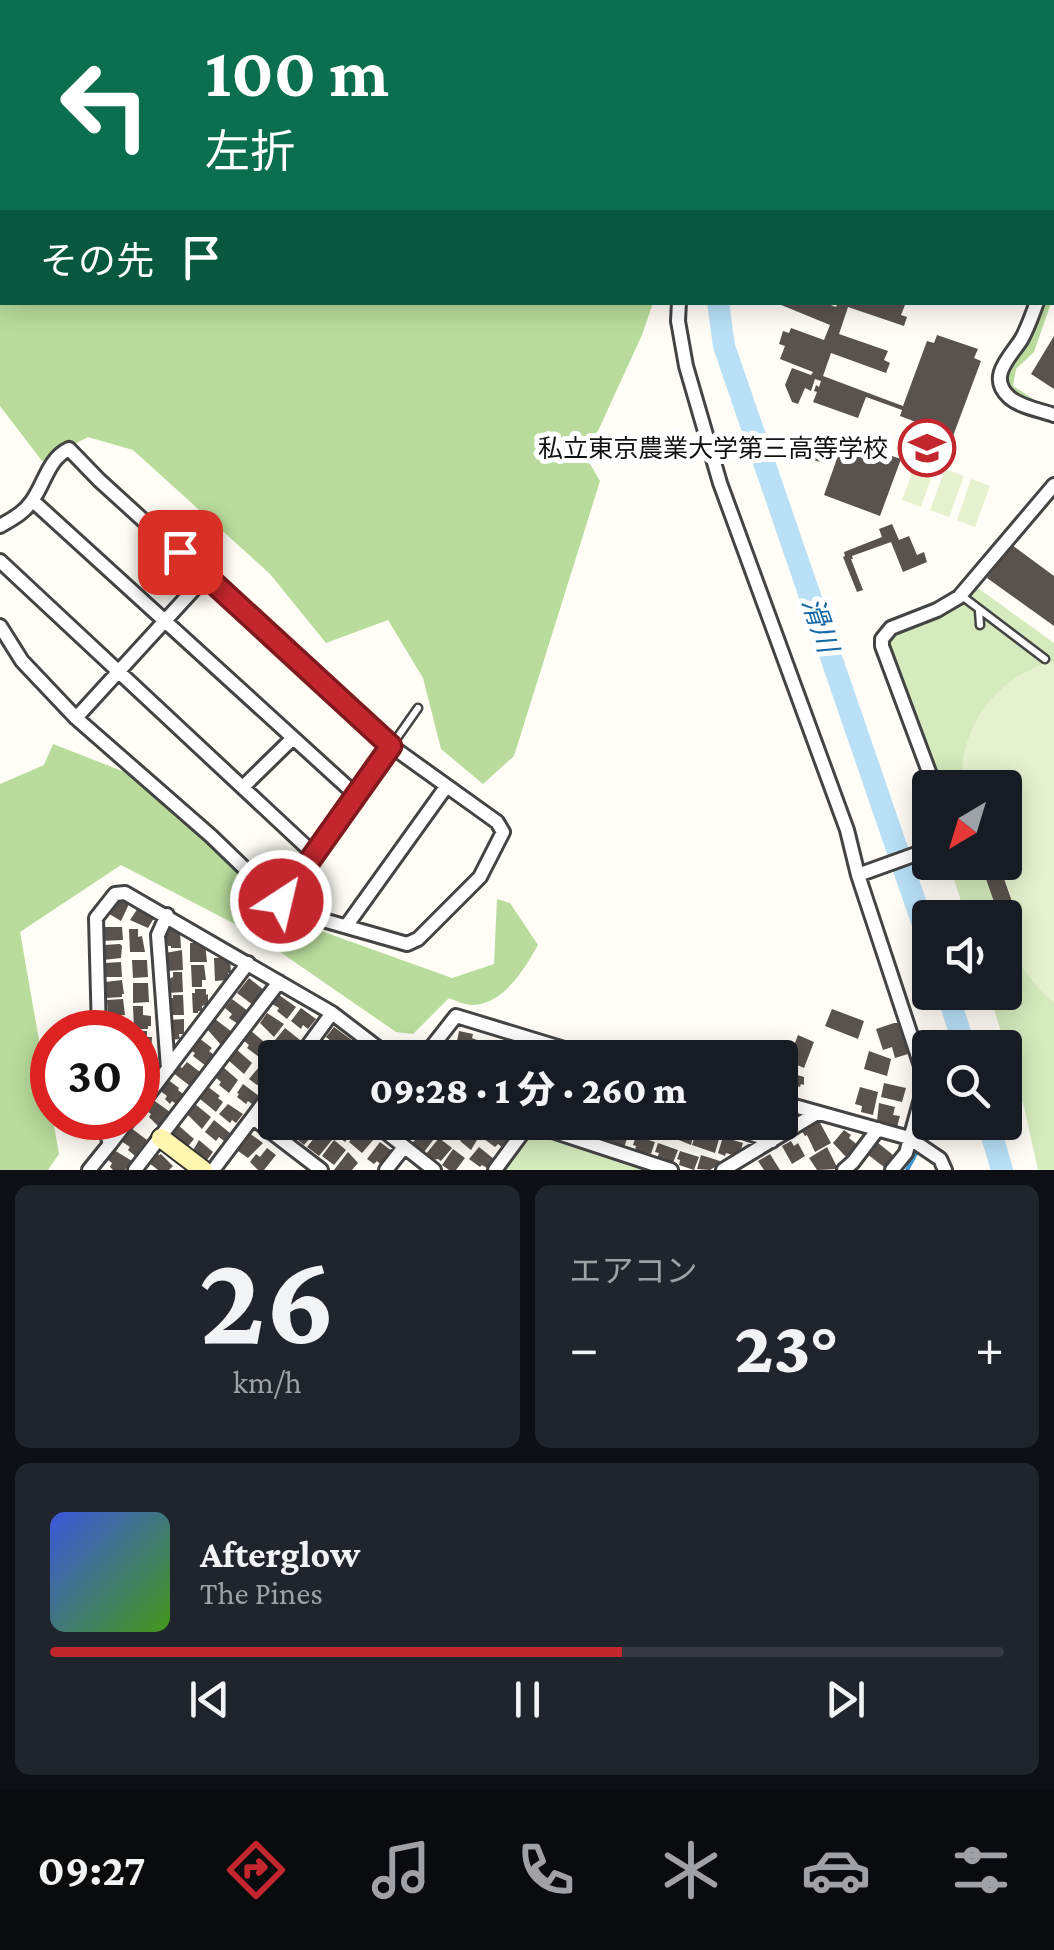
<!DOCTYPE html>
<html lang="ja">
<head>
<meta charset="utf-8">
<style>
	body { margin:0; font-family:"Crimson Pro","Noto Sans JP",serif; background:#20242c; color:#f1f3f6; height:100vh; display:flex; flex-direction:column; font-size:38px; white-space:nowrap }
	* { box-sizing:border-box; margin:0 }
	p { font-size:32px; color:#9ea1a6 }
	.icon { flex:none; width:55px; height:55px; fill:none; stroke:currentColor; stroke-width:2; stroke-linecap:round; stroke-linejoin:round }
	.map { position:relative; height:1170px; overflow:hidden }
	.drawer { display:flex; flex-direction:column; gap:15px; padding:15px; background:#0d0f14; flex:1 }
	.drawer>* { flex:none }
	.guide { position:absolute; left:0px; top:0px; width:1055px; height:305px; box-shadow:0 5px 25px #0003; background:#0b6e4f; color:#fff; overflow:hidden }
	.needle { width:65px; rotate:218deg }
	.buttons { position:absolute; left:912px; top:770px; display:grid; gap:20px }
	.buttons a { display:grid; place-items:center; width:110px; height:110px; border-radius:10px; background:#171b24; box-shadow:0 5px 25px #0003; font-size:50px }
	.speed { position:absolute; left:30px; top:1010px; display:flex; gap:20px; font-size:50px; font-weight:700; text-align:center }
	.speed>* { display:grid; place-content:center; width:130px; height:130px; border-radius:50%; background:#171b24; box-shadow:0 5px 25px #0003; line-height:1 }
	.speed .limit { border:15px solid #d22; background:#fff; color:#111 }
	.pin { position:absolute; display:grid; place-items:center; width:85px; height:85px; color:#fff; margin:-42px; border-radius:20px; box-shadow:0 5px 15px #0006 }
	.me { position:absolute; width:110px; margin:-55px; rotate:35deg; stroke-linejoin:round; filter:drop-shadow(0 0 8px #0008) }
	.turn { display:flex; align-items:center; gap:35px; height:210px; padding:0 40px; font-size:45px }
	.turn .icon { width:130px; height:130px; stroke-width:2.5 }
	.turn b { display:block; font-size:70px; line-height:85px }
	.then { display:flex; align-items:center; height:95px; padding:0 40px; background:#0003; gap:20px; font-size:38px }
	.big { font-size:75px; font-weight:800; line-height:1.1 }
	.drawer .tile { flex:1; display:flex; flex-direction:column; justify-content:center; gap:15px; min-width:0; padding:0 35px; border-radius:15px; background:#20242c }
	.drawer .dial { align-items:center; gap:0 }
	.dial b { font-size:130px; line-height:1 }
	.song { display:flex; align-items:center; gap:30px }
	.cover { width:120px; height:120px; border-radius:15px; background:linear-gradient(135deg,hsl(230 70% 55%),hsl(100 70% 35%)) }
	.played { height:10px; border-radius:5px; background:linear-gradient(90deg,#c4262e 60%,#363941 60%) }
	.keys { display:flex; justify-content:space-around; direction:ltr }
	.heat { display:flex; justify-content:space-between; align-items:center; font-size:55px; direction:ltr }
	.drawer .tiles { flex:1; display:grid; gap:15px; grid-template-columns:1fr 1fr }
	.tile:last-child { grid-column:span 2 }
	.trip { position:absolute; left:258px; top:1040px; width:540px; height:100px; border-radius:10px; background:#171b24; box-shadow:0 5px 25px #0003; font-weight:800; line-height:100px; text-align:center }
	.menu { display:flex; height:160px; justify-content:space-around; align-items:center; background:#090b0e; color:#9ea1a6 }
	.menu .icon { width:70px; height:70px }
	.menu .current { color:#c4262e }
	.menu b { font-size:45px; color:#f1f3f6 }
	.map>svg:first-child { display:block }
	.green { fill:#d5ebbd }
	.forest { fill:#b9dc9c }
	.pitch { fill:#e6f2cf }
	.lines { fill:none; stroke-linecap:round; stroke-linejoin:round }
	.stream { stroke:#3f96cf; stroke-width:4 }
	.river { stroke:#b9e0f7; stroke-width:22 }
	.building { fill:#5a524d }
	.lane-casing { stroke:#444; stroke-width:11 }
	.street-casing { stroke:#444; stroke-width:18 }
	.secondary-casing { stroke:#333; stroke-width:22 }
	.lane { stroke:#fff; stroke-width:6 }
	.street { stroke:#fff; stroke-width:12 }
	.secondary { stroke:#fff6b0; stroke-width:18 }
	.route-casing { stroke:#7f191e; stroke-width:25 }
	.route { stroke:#c4262e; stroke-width:18 }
	.labels { text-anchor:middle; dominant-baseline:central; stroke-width:10; stroke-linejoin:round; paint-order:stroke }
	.poi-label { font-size:25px; fill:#111; stroke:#fff; text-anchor:end }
	.water-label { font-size:28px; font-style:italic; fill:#1768a6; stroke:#fff }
</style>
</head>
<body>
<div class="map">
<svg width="1054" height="1170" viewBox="0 0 1054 1170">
	<rect width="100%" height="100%" fill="#fffdf5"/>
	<path class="green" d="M978,588L1054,643V1170H1038L1024,1107L989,993L1005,992V918L966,917L949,863L1005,862V788L941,787L888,643L894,634L901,630L955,608Z
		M536,1132L654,1170H502L528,1135Z"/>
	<path class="forest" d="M2,249V302L653,303L642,335L586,457L600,481L514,756L483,784L441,749L423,678L388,620L326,643L270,574L133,450L88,437L42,461L0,406V254Z
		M1041,303H1051L1034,352L1016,369L1013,386L1038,402L1035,406L1019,398L1005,381L1008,369L1030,339Z
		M53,744L130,774L299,923L452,978L494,964L497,899L510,903L538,945C525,968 504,1004 473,1005C465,1005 456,1001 449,998L413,1034L396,1032L254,934L121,865L20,932L59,1154L48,1170H0V784L44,765Z"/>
	<path class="pitch" d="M917,459L936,465L921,507L902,500Z
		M945,469L964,476L949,517L930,510Z
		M971,479L990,486L975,527L957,520Z
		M1054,661V1003C1030,982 1005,950 1005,918L999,917L980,863L1005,862V788H962C958,727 996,676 1054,661Z"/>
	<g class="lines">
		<path class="stream" d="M957,1048L961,1034
			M907,1170L925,1137L930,1122"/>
		<path class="river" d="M786,2V0
			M718,302L724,346L930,945
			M947,992L965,1048
			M988,1122L1002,1170"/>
	</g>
	<path class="building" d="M774,302H823L836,307L838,302H898L905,305L901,315L907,317L904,326L848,307L839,334L888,351L884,360L890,363L886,373L831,353L823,376L903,406L927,341L934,343L937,335L978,349L974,358L981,361L953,436L900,416L902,410L866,397L858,418L813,402L817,392L814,391L816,385L819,387L821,381L815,379L811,391L805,388L798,404L792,402L785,385L792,368L811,375L813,372L780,359L785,346L779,344L783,331L789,333L791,328L824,340L830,325Z
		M1054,336V389L1031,374Z
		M861,438L890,445L886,454L901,459L880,516L824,495L844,439L858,444Z
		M822,441L832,445L826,464L811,459L817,443L821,444Z
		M892,524L899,540L909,536L917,555L924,552L927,562L903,572L891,542L852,556L853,559H851L863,590L857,592L843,557L845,556L844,552L882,537L879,529Z
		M1012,545L1054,576V626L987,578Z
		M980,862H998L1015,910L999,916Z
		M121,898L129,904L121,921L106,912L116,899L119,901Z
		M140,905L150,911L148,914L154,918L148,928L130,920Z
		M174,926L180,931L181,948H171V946H168L167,943H164V932L168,927Z
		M102,927H122L123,940L101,941Z
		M129,929H138V937L142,936L145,952H130Z
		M190,943H205L207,962H190Z
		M120,944L122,946L121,958L103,960L104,945Z
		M182,950L183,970L166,971L165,953Z
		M230,957L231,973H228V980L215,981L214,958Z
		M132,960H147L148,977L133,978Z
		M121,962L122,977H104V963Z
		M191,965H204L206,980H202V987H192Z
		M173,972H182L183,992L168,993L167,980L173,977Z
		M249,978L265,991L253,1005L237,993Z
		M122,980L124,994H122V997L106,998L105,982Z
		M133,983H148L149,1002L133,1003Z
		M195,989H206V995L208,994V1004L202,1006V1011H198V1013H193L192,993H195Z
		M173,995H183L184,1015H167L169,998H173Z
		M279,995L296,1007L287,1019L277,1011L279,1008L272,1004Z
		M123,999L125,1015L108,1016L107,1000Z
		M232,999L248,1011L238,1024L229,1018L232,1014L225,1008Z
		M133,1006H143V1015L151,1016V1026H148V1029H134Z
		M301,1008L316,1019L308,1029L303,1025L301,1029L291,1021Z
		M832,1009L864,1021L858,1039L825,1026Z
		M267,1013L284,1024L274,1037L260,1023Z
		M124,1018L125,1032H107L106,1019Z
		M184,1019V1034H179L180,1039L169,1040L168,1020Z
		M215,1019L232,1032L221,1045L207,1029Z
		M894,1023H898L908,1054L895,1058L892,1047L883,1050L876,1029Z
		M334,1027L353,1041L345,1051L341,1049L339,1051L332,1046L329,1043L331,1041L326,1037Z
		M285,1028L300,1040L294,1048L289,1044L284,1047L275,1040Z
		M138,1031H147V1037H152L151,1054H138Z
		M251,1031L268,1045L259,1057L247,1048L249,1045L243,1040Z
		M459,1031L473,1034L472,1038L477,1040L475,1050L459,1045L460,1042L457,1041Z
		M798,1035L814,1042L804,1068L788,1061Z
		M199,1038L212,1048L209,1051L214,1055L206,1066L193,1056L195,1053L190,1050Z
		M481,1041L507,1047L504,1058L478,1051Z
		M318,1043L331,1054L328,1058H307Z
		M271,1045L286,1058H275V1067L262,1058Z
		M236,1049L252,1063L244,1074L228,1060Z
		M869,1051L891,1059L887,1076L864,1069Z
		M150,1056L152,1079H147V1085H142L138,1070V1057Z
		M187,1062L200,1072L190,1086L172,1072L177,1065L182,1068Z
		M223,1067L238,1080L229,1093L219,1085L221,1082L215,1077Z
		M259,1067L275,1076L266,1088L262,1084L257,1085L249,1079Z
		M784,1071L804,1077V1085L801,1084L800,1087L781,1082Z
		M167,1079L179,1088L178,1090L183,1094L176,1104L172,1101L170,1104L165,1099L167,1096L159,1090Z
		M884,1083L906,1088L902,1102L881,1097Z
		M243,1084L259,1096L252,1104L248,1101L246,1104L237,1097L239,1094L237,1093Z
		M207,1086L220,1096L218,1098L223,1102L216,1112L200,1099L202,1096L200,1095Z
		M860,1087L878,1092L873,1115L861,1112L862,1106L855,1104Z
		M152,1099L170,1112L159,1127L149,1117L151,1114L144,1109Z
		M879,1103L895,1107L893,1115L900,1116L897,1127L877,1121Z
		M195,1104L211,1117L202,1129L187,1114Z
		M228,1104L243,1114L236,1123L232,1120L230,1123L219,1114Z
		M783,1116L790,1118L787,1125L775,1132L765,1129L767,1122H780Z
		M214,1120L230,1133L224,1141L219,1137L216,1141L205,1132Z
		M819,1121L831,1143L815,1152L807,1135L805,1136L801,1130Z
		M304,1122L317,1130L304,1145L293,1136Z
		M339,1122H350L356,1127L345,1142L332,1132Z
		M397,1122H409L416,1128L408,1139L393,1128Z
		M450,1122H466L469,1125L458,1139L443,1131Z
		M587,1122L606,1126L602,1138L585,1133Z
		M648,1122H660L668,1126L665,1136L645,1130Z
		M474,1123L483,1130L471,1150L460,1141Z
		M178,1125L194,1139L185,1150L174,1141L176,1138L171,1134Z
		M496,1125L511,1137L503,1148L498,1144L495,1147L484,1139Z
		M672,1125L695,1129L691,1145L669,1136Z
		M131,1128L147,1140L135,1156L128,1150L130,1147L121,1141Z
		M419,1128L434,1139L424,1152L412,1143L416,1139L413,1137Z
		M611,1128L629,1132L624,1148L608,1142Z
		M362,1130L374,1139L362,1153L349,1142L356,1133L359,1134Z
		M844,1130L851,1135L849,1138L859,1146L850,1157L845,1156L833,1143Z
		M319,1132L332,1140L319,1156L307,1147Z
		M704,1132L719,1139L715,1153L692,1145L695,1136L702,1138Z
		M249,1133L263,1143L248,1158L238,1151Z
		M636,1136L655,1142L651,1154L635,1150L636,1146L633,1145Z
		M723,1137L743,1143L740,1153L737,1152L736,1156L726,1153L725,1156L718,1153Z
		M439,1138L452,1148L441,1161L438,1159L433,1160L426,1154Z
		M199,1140L213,1152L207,1160L204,1159L203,1161L192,1152Z
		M334,1140L346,1150L334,1165L322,1156Z
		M791,1141L794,1146L798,1143L805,1156L792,1164L782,1146Z
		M380,1142L392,1151L381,1165L377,1161L374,1164L367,1159Z
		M877,1142L893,1155L884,1167L867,1154Z
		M658,1143L678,1150L673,1163L657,1158L659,1153L655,1152Z
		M479,1147L494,1159L487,1168L482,1165L480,1167L469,1159Z
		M827,1147L838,1169L817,1170L809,1158Z
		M267,1148L276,1155L264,1170H258L250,1162L256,1154L260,1157Z
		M453,1149L465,1158L456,1170H449L442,1165Z
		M114,1150L132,1161L125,1170H113L110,1167L112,1163L107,1159Z
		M680,1151L699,1157L694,1170L679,1165L680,1160L677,1159Z
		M348,1152L358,1163L352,1170H334Z
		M156,1153L159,1155L161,1154L173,1166L169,1170H158L149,1163Z
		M770,1154L780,1170H764L758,1161Z
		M701,1155L720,1161L718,1165L710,1170L697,1169Z"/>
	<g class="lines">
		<g class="lane-casing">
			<path id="lane" d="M962,596L1045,659
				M979,611L980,625
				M392,745L418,708"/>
		</g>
		<g class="street-casing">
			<path id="street" d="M16,0L22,2
				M400,0L401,2
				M269,2L270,0
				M479,2L495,0
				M746,2L747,0
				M0,93L2,90
				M0,180L2,178
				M1052,231L1054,227
				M679,302L678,321L686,366L720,483L847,830L858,875L926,1081L906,1153L892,1170
				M1037,302C1032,315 1028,328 1021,340C1010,357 987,377 1009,397C1020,407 1040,410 1054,415
				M33,501L356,795
				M0,526C12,519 24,513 32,501C45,483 48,459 69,449L99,480L391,746L497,822L503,832L480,877L418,939L407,944L295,912L267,890L211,836L76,718L22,661L0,626
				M0,561L314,854
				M76,718L206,576
				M243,787L293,738
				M935,788L882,646V639L891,628L937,610L959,597L1054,485
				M858,875L930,849
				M281,901L391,746
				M167,915L158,935L168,1069
				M347,925L446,787
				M99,1032L96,918L115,894L125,893L332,1013L391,1058
				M299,1058L332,1013
				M423,1058L456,1016L594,1058
				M780,1102L909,1138L940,1159L945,1170
				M138,1108L248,963
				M253,1118L321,1170
				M373,1122L434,1170
				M525,1122L671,1170
				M716,1122L772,1141
				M110,1144L130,1118
				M89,1170L110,1144L102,1118
				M135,1170L279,982
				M213,1170L275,1088
				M386,1170L404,1147
				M495,1170L529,1124
				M723,1170L817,1113
				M844,1170L853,1162L878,1129"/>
		</g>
		<g class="secondary-casing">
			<path id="secondary" d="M161,1138L203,1170"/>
		</g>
		<use href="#lane" class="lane"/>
		<use href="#street" class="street"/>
		<use href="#secondary" class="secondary"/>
	</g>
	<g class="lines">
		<g class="route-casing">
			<path id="route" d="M180,552L391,746L281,901"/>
		</g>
		<use href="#route" class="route"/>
	</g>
	<defs>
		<g id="school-ring" transform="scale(2.875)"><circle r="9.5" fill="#fff" stroke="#c4262e" stroke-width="1.5"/><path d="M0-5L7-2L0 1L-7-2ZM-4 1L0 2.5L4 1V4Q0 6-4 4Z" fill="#c4262e"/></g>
	</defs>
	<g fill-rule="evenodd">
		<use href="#school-ring" x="927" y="448"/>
	</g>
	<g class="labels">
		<g class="poi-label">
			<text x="888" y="448">私立東京農業大学第三高等学校</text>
		</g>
		<g class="water-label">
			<text transform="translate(820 625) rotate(71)">滑川</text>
		</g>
	</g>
</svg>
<div class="buttons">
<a><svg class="needle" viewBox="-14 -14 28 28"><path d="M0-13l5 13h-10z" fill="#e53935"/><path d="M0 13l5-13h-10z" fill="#9ea1a6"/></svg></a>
<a><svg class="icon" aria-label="sound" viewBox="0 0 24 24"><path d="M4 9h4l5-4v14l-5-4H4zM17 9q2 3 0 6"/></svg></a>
<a><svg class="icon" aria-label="search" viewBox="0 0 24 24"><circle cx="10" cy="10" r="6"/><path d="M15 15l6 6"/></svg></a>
</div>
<div class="speed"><div class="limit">30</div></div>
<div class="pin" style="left:180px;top:552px;background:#d93025"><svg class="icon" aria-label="arrive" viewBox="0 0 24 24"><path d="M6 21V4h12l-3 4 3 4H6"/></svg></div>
<svg class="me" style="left:281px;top:901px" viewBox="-20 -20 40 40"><circle r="17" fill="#c4262e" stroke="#fff" stroke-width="3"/><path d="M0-11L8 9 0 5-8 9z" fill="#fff"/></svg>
<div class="trip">09:28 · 1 分 · 260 m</div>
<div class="guide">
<div class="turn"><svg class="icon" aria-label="left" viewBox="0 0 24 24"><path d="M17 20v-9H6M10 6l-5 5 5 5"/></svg><div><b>100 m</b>左折</div></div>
<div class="then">その先<svg class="icon" aria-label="arrive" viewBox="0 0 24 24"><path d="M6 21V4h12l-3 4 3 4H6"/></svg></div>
</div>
</div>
<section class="drawer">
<div class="tiles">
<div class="tile dial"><b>26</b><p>km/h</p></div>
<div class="tile"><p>エアコン</p>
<div class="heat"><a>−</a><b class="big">23°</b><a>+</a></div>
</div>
<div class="tile">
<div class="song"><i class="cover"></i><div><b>Afterglow</b><p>The Pines</p></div></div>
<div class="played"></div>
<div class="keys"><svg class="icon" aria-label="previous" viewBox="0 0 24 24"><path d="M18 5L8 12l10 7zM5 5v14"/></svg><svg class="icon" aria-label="pause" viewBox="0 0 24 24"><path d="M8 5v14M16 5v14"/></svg><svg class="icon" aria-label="next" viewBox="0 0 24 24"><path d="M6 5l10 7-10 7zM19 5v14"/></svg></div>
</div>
</div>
</section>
<nav class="menu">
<b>09:27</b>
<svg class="icon current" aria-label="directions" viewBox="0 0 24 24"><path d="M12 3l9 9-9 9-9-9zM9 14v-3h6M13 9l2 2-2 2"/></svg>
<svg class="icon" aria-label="music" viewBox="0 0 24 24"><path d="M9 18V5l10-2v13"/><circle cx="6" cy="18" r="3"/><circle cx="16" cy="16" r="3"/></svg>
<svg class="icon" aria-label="phone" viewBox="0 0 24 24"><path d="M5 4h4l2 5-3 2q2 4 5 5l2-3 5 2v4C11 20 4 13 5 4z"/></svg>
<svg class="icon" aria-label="climate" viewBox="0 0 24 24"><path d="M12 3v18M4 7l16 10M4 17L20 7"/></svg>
<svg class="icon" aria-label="car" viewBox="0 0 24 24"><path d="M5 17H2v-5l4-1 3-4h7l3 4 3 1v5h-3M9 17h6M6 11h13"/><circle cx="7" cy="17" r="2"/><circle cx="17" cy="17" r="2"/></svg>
<svg class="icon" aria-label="filters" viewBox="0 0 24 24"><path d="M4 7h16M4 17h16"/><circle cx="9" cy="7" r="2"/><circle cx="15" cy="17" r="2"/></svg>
</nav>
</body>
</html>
